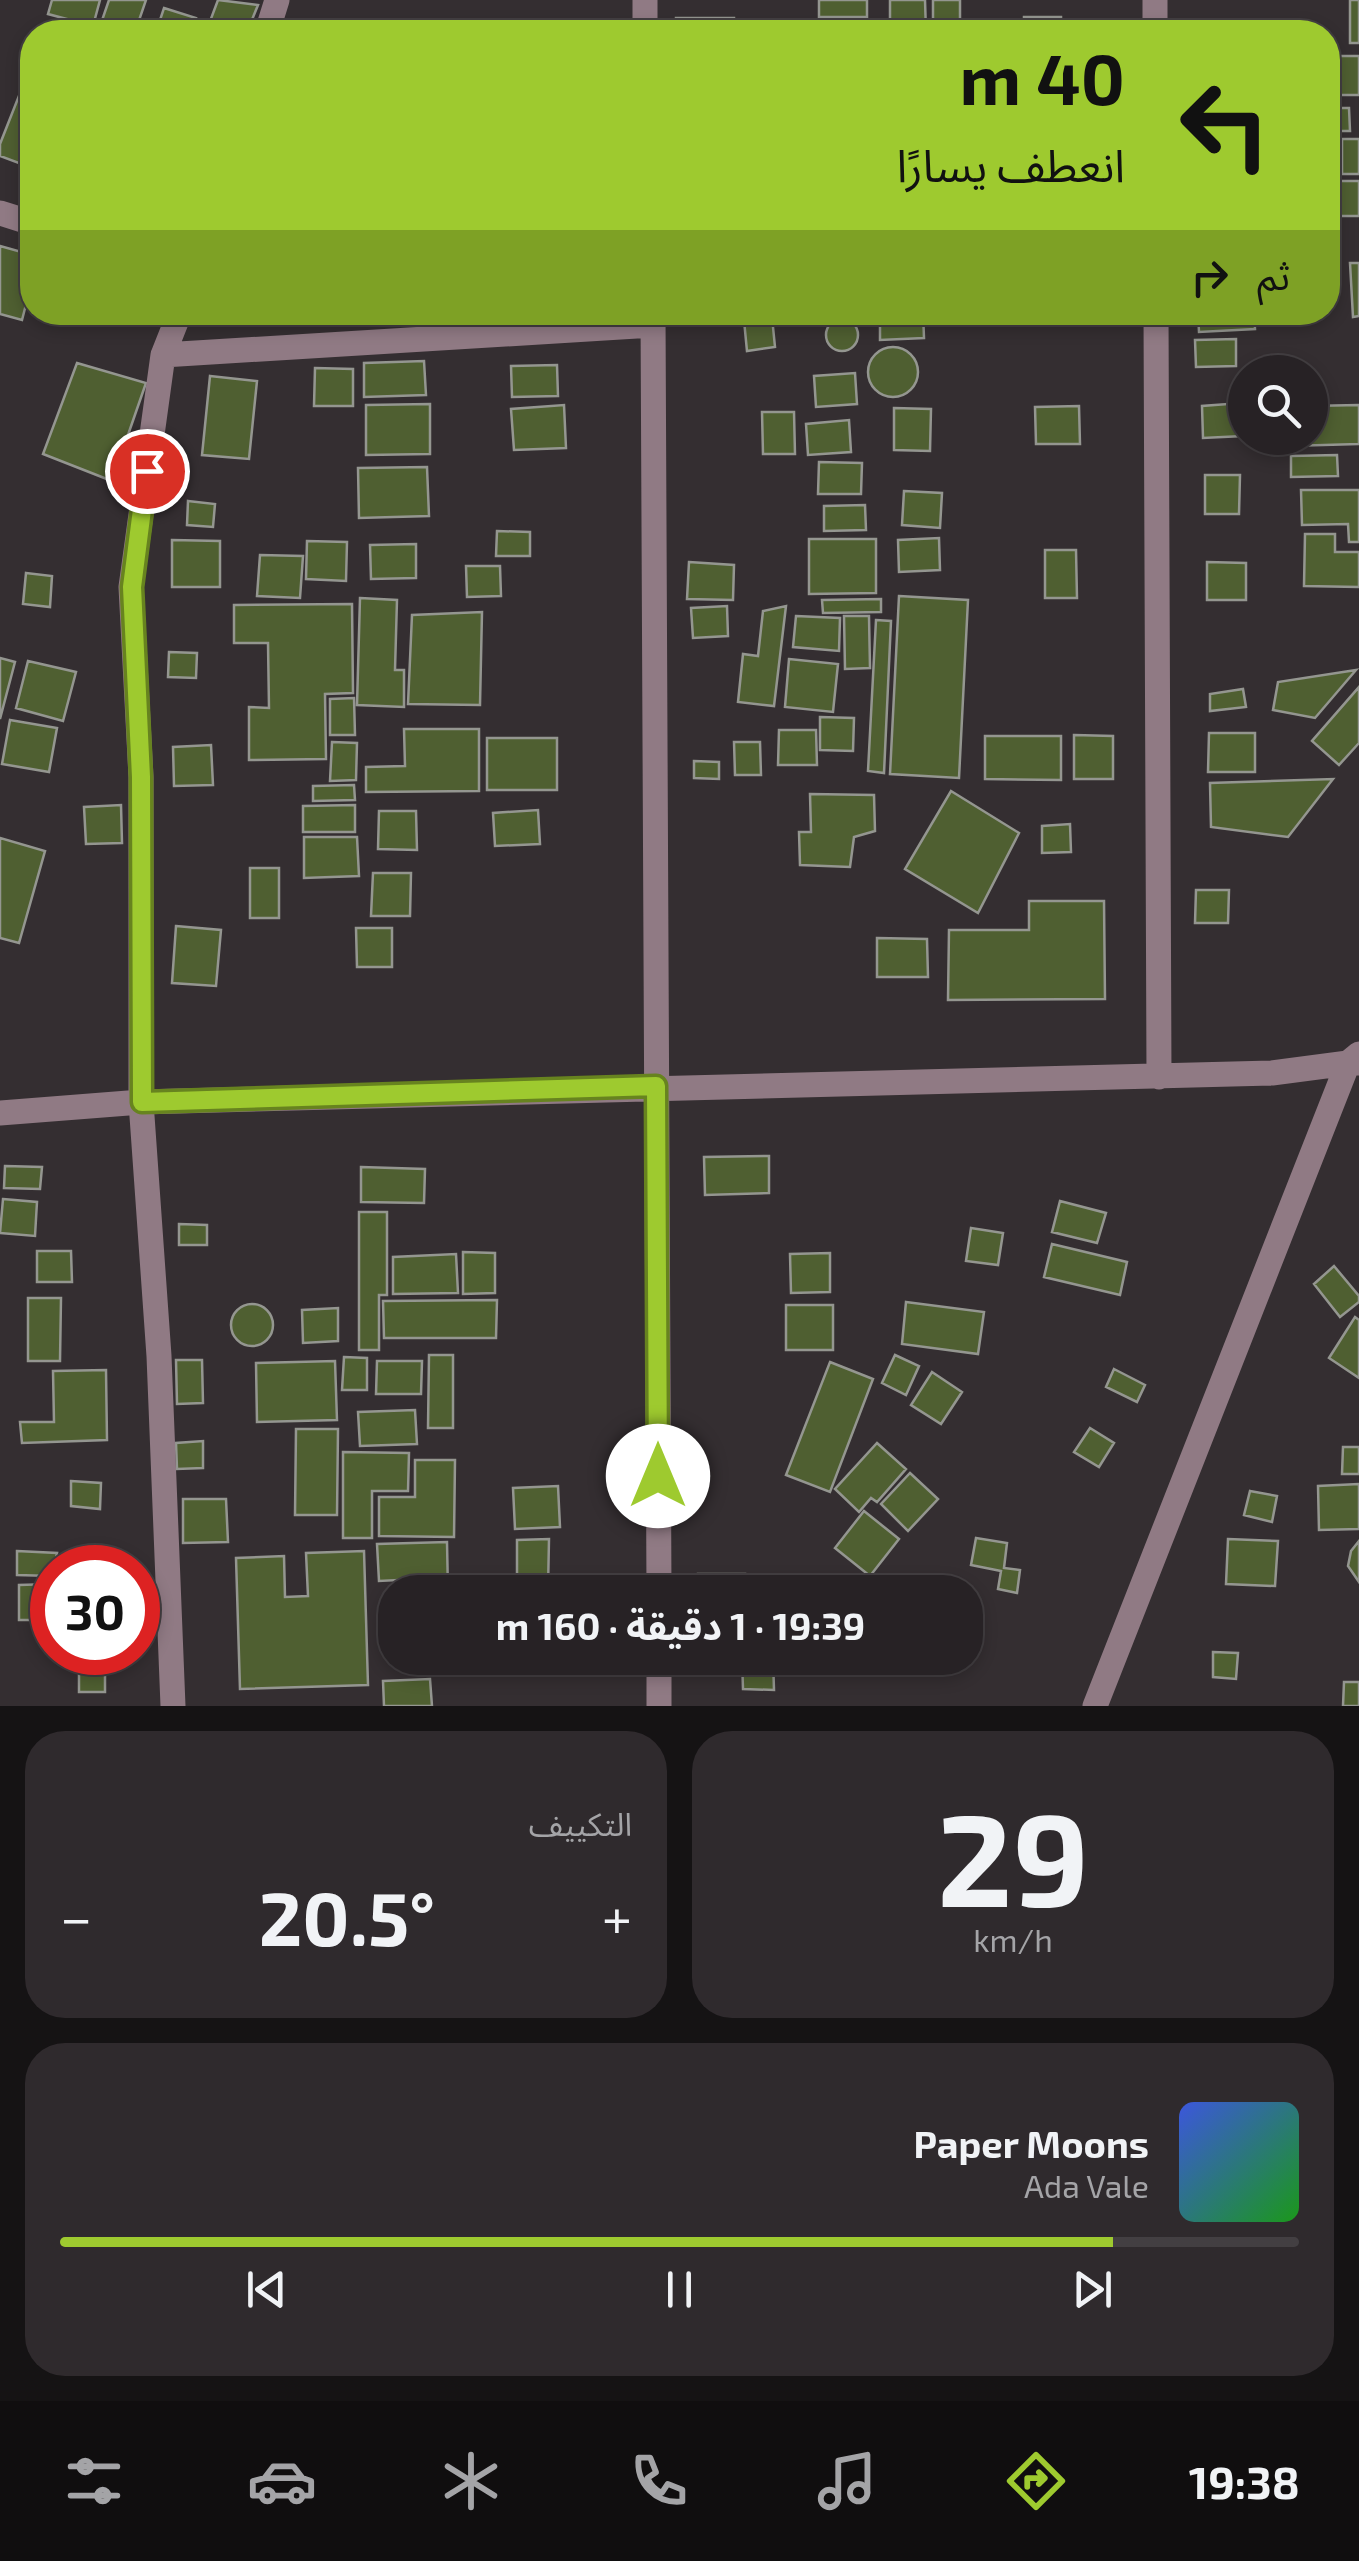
<!DOCTYPE html>
<html lang="ar">
<head>
<meta charset="utf-8">
<style>
	body { margin:0; font-family:"Exo 2","Noto Sans Arabic",sans-serif; background:#2f2a2d; color:#f1f3f6; direction:rtl; height:100vh; display:flex; flex-direction:column; font-size:38px; white-space:nowrap }
	* { box-sizing:border-box; margin:0 }
	p { font-size:32px; color:#a4a4a7 }
	.icon { flex:none; width:55px; height:55px; fill:none; stroke:currentColor; stroke-width:2; stroke-linecap:round; stroke-linejoin:round }
	.map { position:relative; height:1706px; overflow:hidden; direction:ltr }
	.panel { display:flex; flex-direction:column; gap:25px; padding:25px; background:#151314; flex:1 }
	.panel>* { flex:none }
	.guide { position:absolute; left:20px; top:20px; width:1320px; height:305px; border-radius:40px; box-shadow:0 5px 15px #0003,0 0 0 2px #433f42; direction:rtl; background:#9eca2f; color:#111; overflow:hidden }
	.buttons { position:absolute; left:1228px; top:355px; display:grid; gap:20px }
	.buttons a { display:grid; place-items:center; width:100px; height:100px; border-radius:50%; background:#272225; box-shadow:0 5px 15px #0003,0 0 0 2px #433f42; font-size:50px }
	.speed { position:absolute; left:30px; top:1545px; display:flex; gap:20px; font-size:50px; font-weight:700; text-align:center }
	.speed>* { display:grid; place-content:center; width:130px; height:130px; border-radius:50%; background:#272225; box-shadow:0 5px 15px #0003,0 0 0 2px #433f42; line-height:1 }
	.speed .limit { border:15px solid #d22; background:#fff; color:#111 }
	.pin { position:absolute; display:grid; place-items:center; width:85px; height:85px; color:#fff; margin:-42px; border:5px solid #fff; border-radius:50%; box-shadow:0 2px 10px #0007 }
	.me { position:absolute; width:110px; margin:-55px; rotate:0deg; stroke-linejoin:round; filter:drop-shadow(0 0 8px #0008) }
	.turn { display:flex; align-items:center; gap:35px; height:210px; padding:0 50px; font-size:45px }
	.turn .icon { width:130px; height:130px; stroke-width:2.5 }
	.turn b { display:block; font-size:70px; line-height:85px }
	.then { display:flex; align-items:center; height:95px; padding:0 50px; background:#0003; gap:20px; font-size:38px }
	.big { font-size:75px; font-weight:700; line-height:1.1 }
	.panel .card { flex:1; display:flex; flex-direction:column; justify-content:center; gap:15px; min-width:0; padding:0 35px; border-radius:40px; background:#2f2a2d }
	.panel .dial { align-items:center; gap:0 }
	.dial b { font-size:130px; line-height:1 }
	.song { display:flex; align-items:center; gap:30px }
	.cover { width:120px; height:120px; border-radius:15px; background:linear-gradient(135deg,hsl(230 70% 55%),hsl(120 70% 35%)) }
	.played { height:10px; border-radius:5px; background:linear-gradient(90deg,#9eca2f 85%,#433f42 85%) }
	.keys { display:flex; justify-content:space-around; direction:ltr }
	.heat { display:flex; justify-content:space-between; align-items:center; font-size:55px; direction:ltr }
	.panel .tiles { flex:1; display:grid; gap:25px; grid-template-columns:1fr 1fr }
	.card:last-child { grid-column:span 2 }
	.trip { position:absolute; left:378px; top:1575px; width:605px; height:100px; border-radius:40px; background:#272225; box-shadow:0 5px 15px #0003,0 0 0 2px #433f42; font-weight:700; line-height:100px; text-align:center; direction:rtl }
	.menu { display:flex; height:160px; justify-content:space-around; align-items:center; background:#100e0f; color:#a4a4a7 }
	.menu .icon { width:70px; height:70px }
	.menu .active { color:#9eca2f }
	.menu b { font-size:45px; color:#f1f3f6 }
	.map>svg:first-child { display:block }
	.building { fill:#4f5f31; stroke:#949690; stroke-width:2.5 }
	.lines { fill:none; stroke-linecap:round; stroke-linejoin:round }
	.minor { stroke:#907a84; stroke-width:25 }
	.route-casing { stroke:#67831f; stroke-width:25 }
	.route { stroke:#9eca2f; stroke-width:18 }
</style>
</head>
<body>
<div class="map">
<svg width="1359" height="1706" viewBox="0 0 1359 1706">
	<rect width="100%" height="100%" fill="#342e31"/>
	<path class="building" d="M52,0H100L93,26L48,14Z
		M109,0H146L135,32H98Z
		M218,0L258,5L247,32H206Z
		M819,0H867V17H819Z
		M890,0H925L926,32H890Z
		M933,0H960V32H933Z
		M1350,0H1359V43H1350Z
		M164,8L196,18L192,32H156Z
		M1024,17H1061V32H1024Z
		M676,18H734V32H676Z
		M819,23H868V32H818Z
		M1328,56H1359V95H1328Z
		M28,73L32,74V168L0,156V144Z
		M1328,108H1349L1350,131H1336L1337,156H1328Z
		M1342,139H1359V174H1342Z
		M1328,181H1359V216H1328Z
		M0,246L32,255V281L22,320L0,314Z
		M1350,263H1359V316L1353,317Z
		M120,312H152V323L121,322Z
		M880,312H923L924,338L880,340Z
		M1198,312H1254L1255,329L1199,332Z
		M772,317L775,347L747,351L744,320Z
		M826 335a16 16 0 1 1 32 0a16 16 0 1 1-32 0Z
		M1236,339V366L1196,367L1195,340Z
		M868 372a25 25 0 1 1 50 0a25 25 0 1 1-50 0Z
		M424,361L426,395L364,397V363Z
		M77,363L146,383L112,481L43,454Z
		M557,365L558,396L512,397L511,366Z
		M315,368L353,369V406H314Z
		M855,373L857,404L816,407L814,376Z
		M210,376L257,381L249,459L202,455Z
		M1241,403L1243,436L1203,438L1202,406Z
		M430,404V454L366,455V405Z
		M564,405L566,448L514,450L511,409Z
		M1359,405V444L1289,446V438H1310V406Z
		M1079,406L1080,444H1036L1035,407Z
		M894,408L931,409L930,451L894,450Z
		M762,412H794L795,454H763Z
		M849,420L851,452L808,455L806,424Z
		M1337,455L1338,476L1291,477V456Z
		M819,462L862,463L861,494H818Z
		M427,467L429,516L359,518L358,468Z
		M1205,475H1240L1239,514H1205Z
		M1301,490H1359V542H1349L1348,524L1302,525Z
		M904,491L942,493L940,528L902,525Z
		M188,501L215,504L213,527L187,525Z
		M865,505L866,530L824,531V506Z
		M497,531L530,532V556H496Z
		M1305,534H1335V552H1359V587L1304,586Z
		M939,538L940,570L899,572L898,540Z
		M809,539H876V593L809,594Z
		M172,540L220,541V587H172Z
		M307,541L347,542L346,581L306,579Z
		M416,544V578L371,579L370,545Z
		M1045,550H1076L1077,598H1045Z
		M260,555L303,556L300,598L257,596Z
		M689,562L734,565L733,600L687,599Z
		M1207,562L1246,563V600H1207Z
		M466,566H500L501,596L467,597Z
		M26,573L52,576L50,607L23,604Z
		M899,596L968,600L959,778L890,774Z
		M360,598L397,600L395,670H404V707L357,705Z
		M881,599V612L823,613L822,600Z
		M352,604L353,693L325,694L326,759L249,760V707L269,708L268,643H234V605Z
		M727,606L728,636L693,638L691,608Z
		M786,606L774,706L738,702L743,654L758,656L763,611Z
		M482,612L480,705L408,704L412,615Z
		M796,616L840,618L839,651L793,647Z
		M844,616H869L870,668L845,669Z
		M876,620L891,621L884,773L868,771Z
		M169,652L197,653L196,678L168,677Z
		M0,658L15,662L0,719Z
		M789,659L838,664L833,712L785,707Z
		M28,661L76,672L63,721L16,708Z
		M1356,670L1315,718L1273,710L1278,682Z
		M1359,687V743L1339,765L1312,741Z
		M1243,689L1246,707L1210,711V694Z
		M354,698L355,735H330V699Z
		M820,717L854,718L853,751L820,750Z
		M10,720L57,728L49,772L2,764Z
		M404,729H479V791L366,792V767L405,766Z
		M779,730H816L817,765H778Z
		M1209,733H1255V772H1208Z
		M1074,735L1113,736V779H1074Z
		M985,736H1061V780L985,779Z
		M487,738H557V790H487Z
		M332,742L357,743L356,780L330,781Z
		M734,742H760L761,775H735Z
		M211,745L213,785L174,786L173,747Z
		M694,761L719,762V779L694,778Z
		M1333,779L1288,837L1211,827L1210,783Z
		M354,785L355,800L313,801V786Z
		M951,791L1019,833L978,913L905,869Z
		M810,794L874,795L875,831L854,837L850,867L800,865L799,832H811Z
		M121,805L122,843L86,844L84,807Z
		M355,805V832H303V806Z
		M538,810L540,844L495,846L493,813Z
		M379,811H416L417,850L378,849Z
		M1070,824L1071,852L1042,853V826Z
		M304,837H357L359,876L304,878Z
		M0,838L45,851L19,943L0,938Z
		M250,868H279V918H250Z
		M373,873H411L410,916H371Z
		M1196,890H1229L1228,923H1195Z
		M1029,901H1104L1105,999L948,1000L949,930H1029Z
		M176,926L221,930L216,986L172,983Z
		M356,928H392V967H357Z
		M877,938L927,939L928,977H877Z
		M769,1156V1193L705,1195L704,1157Z
		M5,1166L42,1167L40,1189L4,1188Z
		M361,1167L425,1169L424,1203L361,1202Z
		M3,1199L37,1202L35,1236L0,1233Z
		M1060,1201L1106,1213L1097,1243L1052,1232Z
		M359,1212H387V1295H379V1350H359Z
		M179,1224L207,1225V1245H179Z
		M971,1228L1003,1233L998,1265L966,1261Z
		M1052,1244L1127,1262L1120,1295L1044,1277Z
		M37,1251H71L72,1282H37Z
		M463,1252L495,1253V1293L463,1294Z
		M830,1253V1292L791,1293L790,1254Z
		M456,1254L458,1293L393,1294V1257Z
		M1334,1266L1359,1296V1302L1340,1317L1314,1284Z
		M28,1298H61L60,1361H28Z
		M497,1300L496,1338H384L383,1301Z
		M906,1302L984,1312L978,1354L902,1344Z
		M231 1325a21 21 0 1 1 42 0a21 21 0 1 1-42 0Z
		M786,1305H833V1350H786Z
		M338,1308V1341L303,1343L302,1310Z
		M1355,1317L1359,1320V1378L1329,1358Z
		M429,1355H453V1428H428Z
		M895,1355L919,1366L906,1395L882,1383Z
		M344,1357L367,1358V1390H342Z
		M176,1360H202L203,1403L177,1404Z
		M335,1361L337,1420L257,1422L256,1363Z
		M377,1361H422L421,1394H376Z
		M830,1362L873,1379L830,1492L786,1475Z
		M1114,1369L1145,1385L1137,1402L1106,1387Z
		M106,1370L107,1440L22,1443L20,1422H54L53,1371Z
		M932,1372L962,1392L941,1424L911,1405Z
		M415,1410L417,1444L360,1446L358,1412Z
		M1090,1428L1114,1443L1099,1467L1074,1452Z
		M296,1429H338L337,1515H295Z
		M203,1441V1468L177,1469L176,1443Z
		M877,1443L906,1469L877,1502L871,1498L859,1512L835,1489Z
		M1343,1447H1359V1474H1342Z
		M343,1452L409,1453L408,1491H372V1538H343Z
		M415,1460H455L454,1537L379,1536V1497H415Z
		M910,1473L938,1499L908,1531L881,1504Z
		M71,1481L101,1483L100,1509L71,1506Z
		M1359,1484V1529L1319,1530L1318,1486Z
		M558,1486L560,1527L515,1529L513,1488Z
		M1250,1491L1277,1496L1272,1522L1244,1515Z
		M183,1499H226L228,1542L183,1543Z
		M864,1511L899,1539L870,1576L835,1548Z
		M976,1538L1007,1543L1004,1568L1020,1570L1017,1593L998,1589L1001,1571L971,1565Z
		M549,1539L548,1590L517,1589V1540Z
		M1228,1539L1278,1541L1275,1586L1226,1584Z
		M1359,1541V1582L1348,1566L1351,1551Z
		M447,1542L448,1592H419L418,1579L379,1581L377,1544Z
		M17,1551L57,1553L52,1576L17,1575Z
		M364,1551L368,1685L240,1689L236,1558L284,1556L285,1597L308,1596L306,1553Z
		M698,1574H745L744,1592H698Z
		M52,1584V1620H19V1585Z
		M1213,1652L1238,1653L1236,1679L1213,1677Z
		M742,1658H773L774,1690L743,1689Z
		M79,1661H105V1692H79Z
		M430,1679L432,1706H384L383,1681Z
		M1344,1682H1359V1706H1343Z"/>
	<g class="lines">
		<path class="minor" d="M1155,0V32
			M267,32L277,0
			M645,32V0
			M0,213L32,223
			M653,312L659,1592
			M1156,312L1159,1077
			M163,355L653,325
			M0,1113L141,1102L1272,1073L1348,1063L1359,1054
			M659,1658V1706
			M173,1706L159,1356L141,1102V777L131,587L163,355L180,312
			M1095,1706L1348,1063H1359"/>
	</g>
	<g class="lines">
		<g class="route-casing">
			<path id="route" d="M147,471L132,587L141,777L142,1102L656,1086L658,1476"/>
		</g>
		<use href="#route" class="route"/>
	</g>
</svg>
<div class="buttons">
<a><svg class="icon" aria-label="search" viewBox="0 0 24 24"><circle cx="10" cy="10" r="6"/><path d="M15 15l6 6"/></svg></a>
</div>
<div class="speed"><div class="limit">30</div></div>
<div class="pin" style="left:147px;top:471px;background:#d93025"><svg class="icon" aria-label="arrive" viewBox="0 0 24 24"><path d="M6 21V4h12l-3 4 3 4H6"/></svg></div>
<svg class="me" style="left:658px;top:1476px" viewBox="-20 -20 40 40"><circle r="19" fill="#fff"/><path d="M0-13L10 11 0 6-10 11z" fill="#9eca2f"/></svg>
<div class="trip">19:39 · 1 دقيقة · 160 m</div>
<div class="guide">
<div class="turn"><svg class="icon" aria-label="left" viewBox="0 0 24 24"><path d="M17 20v-9H6M10 6l-5 5 5 5"/></svg><div><b>40 m</b>انعطف يسارًا</div></div>
<div class="then">ثم<svg class="icon" aria-label="right" viewBox="0 0 24 24"><path d="M7 20v-9h11M14 6l5 5-5 5"/></svg></div>
</div>
</div>
<section class="panel">
<div class="tiles">
<div class="card dial"><b>29</b><p>km/h</p></div>
<div class="card"><p>التكييف</p>
<div class="heat"><a>−</a><b class="big">20.5°</b><a>+</a></div>
</div>
<div class="card">
<div class="song"><i class="cover"></i><div><b>Paper Moons</b><p>Ada Vale</p></div></div>
<div class="played"></div>
<div class="keys"><svg class="icon" aria-label="previous" viewBox="0 0 24 24"><path d="M18 5L8 12l10 7zM5 5v14"/></svg><svg class="icon" aria-label="pause" viewBox="0 0 24 24"><path d="M8 5v14M16 5v14"/></svg><svg class="icon" aria-label="next" viewBox="0 0 24 24"><path d="M6 5l10 7-10 7zM19 5v14"/></svg></div>
</div>
</div>
</section>
<nav class="menu">
<b>19:38</b>
<svg class="icon active" aria-label="directions" viewBox="0 0 24 24"><path d="M12 3l9 9-9 9-9-9zM9 14v-3h6M13 9l2 2-2 2"/></svg>
<svg class="icon" aria-label="music" viewBox="0 0 24 24"><path d="M9 18V5l10-2v13"/><circle cx="6" cy="18" r="3"/><circle cx="16" cy="16" r="3"/></svg>
<svg class="icon" aria-label="phone" viewBox="0 0 24 24"><path d="M5 4h4l2 5-3 2q2 4 5 5l2-3 5 2v4C11 20 4 13 5 4z"/></svg>
<svg class="icon" aria-label="climate" viewBox="0 0 24 24"><path d="M12 3v18M4 7l16 10M4 17L20 7"/></svg>
<svg class="icon" aria-label="car" viewBox="0 0 24 24"><path d="M5 17H2v-5l4-1 3-4h7l3 4 3 1v5h-3M9 17h6M6 11h13"/><circle cx="7" cy="17" r="2"/><circle cx="17" cy="17" r="2"/></svg>
<svg class="icon" aria-label="filters" viewBox="0 0 24 24"><path d="M4 7h16M4 17h16"/><circle cx="9" cy="7" r="2"/><circle cx="15" cy="17" r="2"/></svg>
</nav>
</body>
</html>
